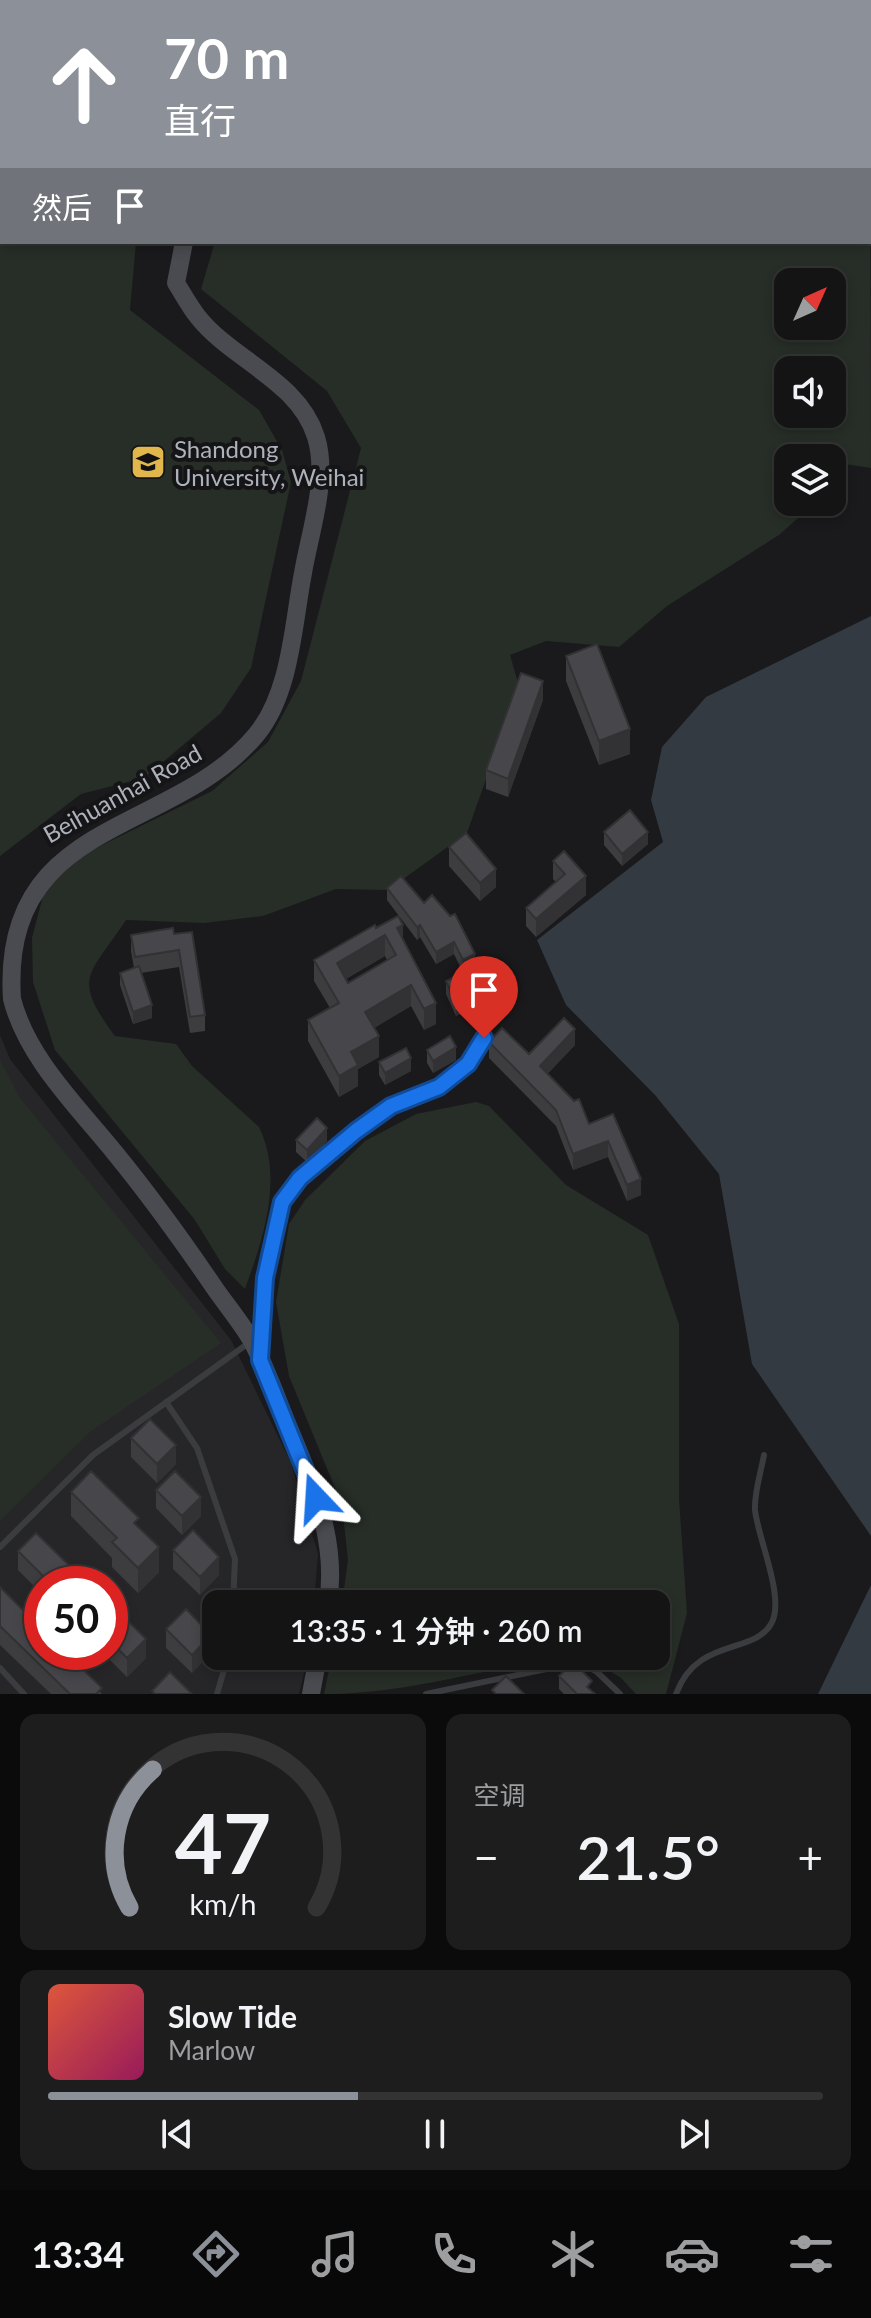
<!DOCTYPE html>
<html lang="zh">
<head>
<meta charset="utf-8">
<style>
	body { margin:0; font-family:Lato,"Noto Sans SC",sans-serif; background:#1d1d1e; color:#f1f3f6; height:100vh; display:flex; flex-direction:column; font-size:30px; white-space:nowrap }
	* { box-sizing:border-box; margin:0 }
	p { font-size:26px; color:#9d9ea0 }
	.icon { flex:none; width:44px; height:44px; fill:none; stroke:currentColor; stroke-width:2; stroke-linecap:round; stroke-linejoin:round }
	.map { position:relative; height:1694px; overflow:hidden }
	.panel { display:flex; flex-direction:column; gap:20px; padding:20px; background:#0b0b0c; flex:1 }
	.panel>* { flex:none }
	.guide { position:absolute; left:0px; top:0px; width:872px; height:244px; box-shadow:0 4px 12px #0003,0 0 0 2px #333334; background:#8c9099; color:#fff; overflow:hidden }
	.needle { width:52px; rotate:45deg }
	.controls { position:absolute; left:774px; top:268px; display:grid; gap:16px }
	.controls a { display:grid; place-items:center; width:72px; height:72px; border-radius:16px; background:#141415; box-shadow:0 4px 12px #0003,0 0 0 2px #333334; font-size:40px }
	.speed { position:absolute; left:24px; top:1566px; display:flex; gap:16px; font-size:40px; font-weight:700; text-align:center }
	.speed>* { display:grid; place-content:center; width:104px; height:104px; border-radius:50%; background:#141415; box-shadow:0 4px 12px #0003,0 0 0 2px #333334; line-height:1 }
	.speed .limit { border:12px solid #d22; background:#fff; color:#111 }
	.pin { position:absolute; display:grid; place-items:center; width:68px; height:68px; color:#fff; margin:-82px -34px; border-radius:50% 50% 50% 0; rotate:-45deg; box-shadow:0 0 8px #0007 }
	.pin .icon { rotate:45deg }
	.me { position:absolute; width:88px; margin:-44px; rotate:340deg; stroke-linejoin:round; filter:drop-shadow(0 0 6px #0008) }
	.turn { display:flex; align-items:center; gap:28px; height:168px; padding:0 32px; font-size:36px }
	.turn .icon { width:104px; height:104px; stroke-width:2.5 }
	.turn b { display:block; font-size:56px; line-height:68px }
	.then { display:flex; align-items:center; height:76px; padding:0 32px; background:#0003; gap:16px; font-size:30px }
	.big { font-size:60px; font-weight:600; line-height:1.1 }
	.panel .card { flex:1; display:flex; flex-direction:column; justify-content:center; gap:12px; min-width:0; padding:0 28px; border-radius:16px; background:#1d1d1e }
	.panel .dial { align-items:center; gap:0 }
	.dial svg { height:208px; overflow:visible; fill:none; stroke:#333334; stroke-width:7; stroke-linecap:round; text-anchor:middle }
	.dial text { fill:#f1f3f6; stroke:none }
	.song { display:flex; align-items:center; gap:24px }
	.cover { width:96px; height:96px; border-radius:12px; background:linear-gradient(135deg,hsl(10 70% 55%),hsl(330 70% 35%)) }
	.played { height:8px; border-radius:4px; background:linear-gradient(90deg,#8c9099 40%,#333334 40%) }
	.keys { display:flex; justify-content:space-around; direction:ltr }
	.heat { display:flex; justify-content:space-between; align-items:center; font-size:44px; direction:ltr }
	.panel .tiles { flex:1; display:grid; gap:20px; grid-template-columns:1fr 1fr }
	.card:last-child { grid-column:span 2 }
	.trip { position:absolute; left:202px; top:1590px; width:468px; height:80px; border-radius:16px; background:#141415; box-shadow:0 4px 12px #0003,0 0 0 2px #333334; font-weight:600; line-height:80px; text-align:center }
	.dock { display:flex; height:128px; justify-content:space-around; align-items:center; background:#080808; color:#9d9ea0 }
	.dock .icon { width:56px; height:56px }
	.dock .selected { color:#8c9099 }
	.dock b { font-size:36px; color:#f1f3f6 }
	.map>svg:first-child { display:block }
	.built { fill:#262628; fill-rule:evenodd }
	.green { fill:#262e27; fill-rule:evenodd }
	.water { fill:#333a41 }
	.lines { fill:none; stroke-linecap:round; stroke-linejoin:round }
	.lane { stroke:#3b3c40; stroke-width:6 }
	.secondary { stroke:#494b50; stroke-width:18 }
	.wall { fill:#3d3d40; fill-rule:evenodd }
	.shaded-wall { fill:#323234 }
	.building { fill:#47474b; stroke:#323234; stroke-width:2; fill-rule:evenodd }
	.route-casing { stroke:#114b97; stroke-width:20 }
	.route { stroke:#1a73e8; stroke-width:14 }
	.labels { text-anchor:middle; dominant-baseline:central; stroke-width:8; stroke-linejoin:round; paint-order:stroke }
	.poi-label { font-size:24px; fill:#adb1ba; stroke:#151517; text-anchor:start }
	.street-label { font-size:24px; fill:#adb1ba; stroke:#151517 }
</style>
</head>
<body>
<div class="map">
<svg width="871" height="1694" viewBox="0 0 871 1694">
	<rect width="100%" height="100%" fill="#1a1a1c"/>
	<path class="built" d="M0,1035L10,1059L231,1340L291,1463L318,1554L314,1604H216V1656H308L299,1694H0ZM42,1584H110V1652H42Z"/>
	<path class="green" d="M0,0H334L336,2H2V17Z
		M870,76L871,468L845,464L832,481V458H788V502H816L779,535L667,606L619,647L546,641L510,655L519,686L467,833L388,890L336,889L263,916L204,923L126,920C89,976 71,977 115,1036L176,1044L192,1066L259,1127C284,1178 263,1239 245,1289L225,1269L195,1220L55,1050L33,982L32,938L45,888L84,854L212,791L268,742L301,681L361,448L327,391L201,289L215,242H870ZM788,282H832V326H788ZM788,370H832V414H788Z
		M0,93L2,242H136L130,310L259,410L282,450L291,482L251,668L221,713L144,778L81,794L0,856Z
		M0,1060L20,1098L221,1343L90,1432L0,1521Z
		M476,1102L489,1106L566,1185L648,1235L679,1324V1499L687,1613L666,1694H636L621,1678L586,1656H656V1604H342L348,1560L342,1505L289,1376L276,1302L289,1224L305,1200L365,1141L416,1114Z
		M332,1656H568C487,1668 406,1694 324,1694Z"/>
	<path class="water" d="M443,0H756L751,2Z
		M871,616V1536L752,1364L719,1174L655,1095L566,1005L537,940L663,842L651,800L662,747L706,697Z
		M871,1585V1694H818Z"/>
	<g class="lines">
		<path class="lane" d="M261,1344C263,1310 267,1228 283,1200C298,1174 325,1154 349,1137C363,1126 378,1112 394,1105C439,1084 456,1083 484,1038
			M166,1402L197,1448L235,1559L233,1604
			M0,1547L93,1455L250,1342
			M0,1668L24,1694
			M217,1694L228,1656
			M426,1694L580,1662L597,1672L620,1694
			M676,1694C697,1637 753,1655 771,1624C786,1599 758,1539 755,1510C754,1493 761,1472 764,1455"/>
		<path class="secondary" d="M0,43L2,47
			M184,242L176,283C183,294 190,307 198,317C232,360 299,381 316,437C329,479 310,531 303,573C293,624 291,693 256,735C172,836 0,817 12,999C27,1058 78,1107 115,1153C151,1197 184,1243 216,1290C228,1307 243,1325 253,1343C269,1374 280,1408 294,1440C317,1495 337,1544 328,1604
			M311,1694L318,1656"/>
	</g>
	<path class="wall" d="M566,656L630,754L599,765L566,681Z
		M543,700L508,797L486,789V770Z
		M604,832L648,844L622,866L604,845Z
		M449,847L496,887L480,901L449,866Z
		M553,861L586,895L536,937L526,926V908L556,882L553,879Z
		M401,876L475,967L463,973L454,954L436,964L420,937L417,940L387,900V888Z
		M376,928L403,939L436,1024L424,1030L411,1006L374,1028L379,1057L358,1069V1086L339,1097L308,1041V1020L330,1008L314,981V960ZM385,956L387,960L348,983L346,979Z
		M174,934L205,1015V1031L190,1033L179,967L141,973L152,1018L133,1024L120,985V973L134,968L131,951V935Z
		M446,981L467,1011L456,1016L446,994Z
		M489,1042L529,1054L575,1045L547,1074L589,1124L613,1114L641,1195L627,1201L608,1157L573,1170L556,1126L489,1058Z
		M427,1050L456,1060L433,1073L427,1063Z
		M379,1062L411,1071L385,1085L379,1075Z
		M296,1140L327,1141L307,1162L296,1152Z
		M131,1438L176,1464L157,1483L131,1457Z
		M156,1490L201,1516L182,1535L156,1508Z
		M71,1492L139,1528L159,1572L138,1593L112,1567V1558L71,1516Z
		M173,1550L219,1575L200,1595L173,1569Z
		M18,1551L83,1584H42V1594L18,1570Z
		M0,1587L102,1694H51L0,1645Z
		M110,1603L146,1658L127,1677L102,1652H110Z
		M166,1629L211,1653L192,1673L166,1648Z
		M559,1676L592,1692L595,1694H564L559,1689Z"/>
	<path class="shaded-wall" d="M543,681V700L508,797V779Z
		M630,729V754L599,765V741Z
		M648,832V844L622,866V854Z
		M496,869V887L480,901V883Z
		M586,876V895L536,937V919Z
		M403,925V946L397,928Z
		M420,925V937L417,940V927Z
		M385,935V956L337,984V963Z
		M454,942V954L436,964V952Z
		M475,954V967L463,973V960Z
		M411,985V1006L365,1033V1012Z
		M467,998V1011L456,1016V1003Z
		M436,1003V1024L424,1030V1009Z
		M152,1005V1018L133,1024V1012Z
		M575,1029V1045L540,1082V1066Z
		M379,1036V1057L358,1069V1086L339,1097V1076L351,1052Z
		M456,1047V1060L433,1073V1061Z
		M411,1058V1071L385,1085V1073Z
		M327,1128V1141L307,1162V1150Z
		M608,1141V1157L573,1170V1154Z
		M641,1179V1195L627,1201V1185Z
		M176,1445V1464L157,1483V1464Z
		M201,1497V1516L182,1535V1516Z
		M159,1547V1572L138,1593V1568Z
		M219,1557V1575L200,1595V1577Z
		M211,1635V1653L192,1673V1655Z
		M146,1639V1658L127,1677V1658Z"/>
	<path class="building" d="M597,644L630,729L599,741L566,656Z
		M521,673L543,681L508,779L486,770Z
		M630,810L648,832L622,854L604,832Z
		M466,833L496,869L480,883L449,847Z
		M564,851L586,876L536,919L526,908L565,874L553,861Z
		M401,876L424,903L432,895L450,916L455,914L475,954L463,960L454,942L436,952L420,925L417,927L387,888Z
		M398,916L403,925L397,928L436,1003L424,1009L411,985L365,1012L379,1036L351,1052L358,1065L339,1076L308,1020L339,1003L314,960L375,925L376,928ZM385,935L396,955L348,983L337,963Z
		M173,928L174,934L192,932L205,1015L190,1017L179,950L135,957L131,935Z
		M139,966L152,1005L133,1012L120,973Z
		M456,976L467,998L456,1003L446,981Z
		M564,1018L575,1029L540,1066L574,1101L579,1099L589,1124L613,1114L641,1179L627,1185L608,1141L573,1154L556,1110L489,1042L502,1028L529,1054Z
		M450,1036L456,1047L433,1061L427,1050Z
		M406,1048L411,1058L385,1073L379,1062Z
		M317,1118L327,1128L307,1150L296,1140Z
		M150,1419L176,1445L157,1464L131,1438Z
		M91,1471L139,1518L134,1523L159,1547L138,1568L112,1542L117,1538L71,1492Z
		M175,1471L201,1497L182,1516L156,1490Z
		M193,1530L219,1557L200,1577L173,1550Z
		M36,1533L83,1579L78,1584H51L18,1551Z
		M0,1587L42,1629V1652H65L102,1688L96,1694H70L0,1626Z
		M110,1603L146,1639L127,1658L110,1641Z
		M186,1609L211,1635L192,1655L166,1629Z
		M573,1662L592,1681L587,1687L595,1694H577L559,1676Z
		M170,1672L192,1694H155L152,1691Z
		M506,1676L524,1694H496L492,1690Z"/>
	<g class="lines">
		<g class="route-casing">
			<path id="route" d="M316,1498L260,1360L265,1278L282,1202L300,1178L356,1131L391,1106L439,1087L468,1064L484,1038"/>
		</g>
		<use href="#route" class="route"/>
	</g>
	<defs>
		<g id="university-square" transform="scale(1.8)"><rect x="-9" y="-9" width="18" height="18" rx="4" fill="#e1b74d" stroke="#151517"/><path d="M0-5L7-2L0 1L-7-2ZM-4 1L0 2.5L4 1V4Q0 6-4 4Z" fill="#111"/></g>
	</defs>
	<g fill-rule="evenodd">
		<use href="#university-square" x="148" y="462"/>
	</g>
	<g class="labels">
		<g class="poi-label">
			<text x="174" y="448">Shandong<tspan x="174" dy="28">University, Weihai</tspan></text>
		</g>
		<g class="street-label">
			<text transform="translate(122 793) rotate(-29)">Beihuanhai Road</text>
		</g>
	</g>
</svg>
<div class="controls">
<a><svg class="needle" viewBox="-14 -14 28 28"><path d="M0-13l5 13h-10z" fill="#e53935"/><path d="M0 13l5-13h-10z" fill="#9d9ea0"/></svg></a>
<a><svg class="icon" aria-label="sound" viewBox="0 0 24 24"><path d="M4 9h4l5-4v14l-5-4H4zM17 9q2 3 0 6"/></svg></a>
<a><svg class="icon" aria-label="layers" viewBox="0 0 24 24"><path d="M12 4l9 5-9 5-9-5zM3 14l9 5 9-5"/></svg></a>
</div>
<div class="speed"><div class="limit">50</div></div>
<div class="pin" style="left:484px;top:1038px;background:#d93025"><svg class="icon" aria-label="arrive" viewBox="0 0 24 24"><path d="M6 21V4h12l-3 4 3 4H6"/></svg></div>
<svg class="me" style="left:316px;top:1498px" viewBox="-20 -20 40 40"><path d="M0-17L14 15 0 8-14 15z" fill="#1a73e8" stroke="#fff" stroke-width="4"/></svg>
<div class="trip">13:35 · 1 分钟 · 260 m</div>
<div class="guide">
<div class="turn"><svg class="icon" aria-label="ahead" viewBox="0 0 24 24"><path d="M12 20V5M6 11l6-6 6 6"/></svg><div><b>70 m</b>直行</div></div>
<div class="then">然后<svg class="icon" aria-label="arrive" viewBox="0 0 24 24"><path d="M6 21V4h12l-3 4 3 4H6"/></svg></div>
</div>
</div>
<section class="panel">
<div class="tiles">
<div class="card dial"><svg viewBox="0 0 100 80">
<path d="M14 69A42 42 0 1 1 86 69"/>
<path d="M14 69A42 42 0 0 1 23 16" stroke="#8c9099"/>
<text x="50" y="56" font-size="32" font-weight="700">47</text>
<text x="50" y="72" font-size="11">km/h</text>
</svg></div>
<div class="card"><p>空调</p>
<div class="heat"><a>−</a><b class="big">21.5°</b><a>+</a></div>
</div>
<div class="card">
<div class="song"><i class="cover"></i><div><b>Slow Tide</b><p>Marlow</p></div></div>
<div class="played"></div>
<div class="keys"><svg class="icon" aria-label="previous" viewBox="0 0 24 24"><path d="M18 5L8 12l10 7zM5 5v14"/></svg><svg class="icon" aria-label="pause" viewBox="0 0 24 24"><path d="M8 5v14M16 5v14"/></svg><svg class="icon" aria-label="next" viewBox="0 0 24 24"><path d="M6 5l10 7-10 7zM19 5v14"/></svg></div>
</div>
</div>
</section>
<nav class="dock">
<b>13:34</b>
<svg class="icon selected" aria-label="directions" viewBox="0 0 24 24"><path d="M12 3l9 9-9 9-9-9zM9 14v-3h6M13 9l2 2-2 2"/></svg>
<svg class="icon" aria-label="music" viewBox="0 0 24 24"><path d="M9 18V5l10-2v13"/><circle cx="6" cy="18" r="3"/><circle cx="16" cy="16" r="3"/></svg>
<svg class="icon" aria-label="phone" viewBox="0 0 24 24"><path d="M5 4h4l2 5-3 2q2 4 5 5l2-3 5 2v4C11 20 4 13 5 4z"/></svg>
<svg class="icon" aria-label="climate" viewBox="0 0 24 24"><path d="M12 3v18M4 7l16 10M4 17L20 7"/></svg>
<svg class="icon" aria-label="car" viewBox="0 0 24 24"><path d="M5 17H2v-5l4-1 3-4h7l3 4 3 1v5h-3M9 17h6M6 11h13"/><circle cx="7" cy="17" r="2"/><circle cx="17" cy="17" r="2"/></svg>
<svg class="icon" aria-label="filters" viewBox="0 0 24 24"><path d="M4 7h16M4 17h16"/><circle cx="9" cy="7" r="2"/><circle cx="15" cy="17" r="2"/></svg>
</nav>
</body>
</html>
